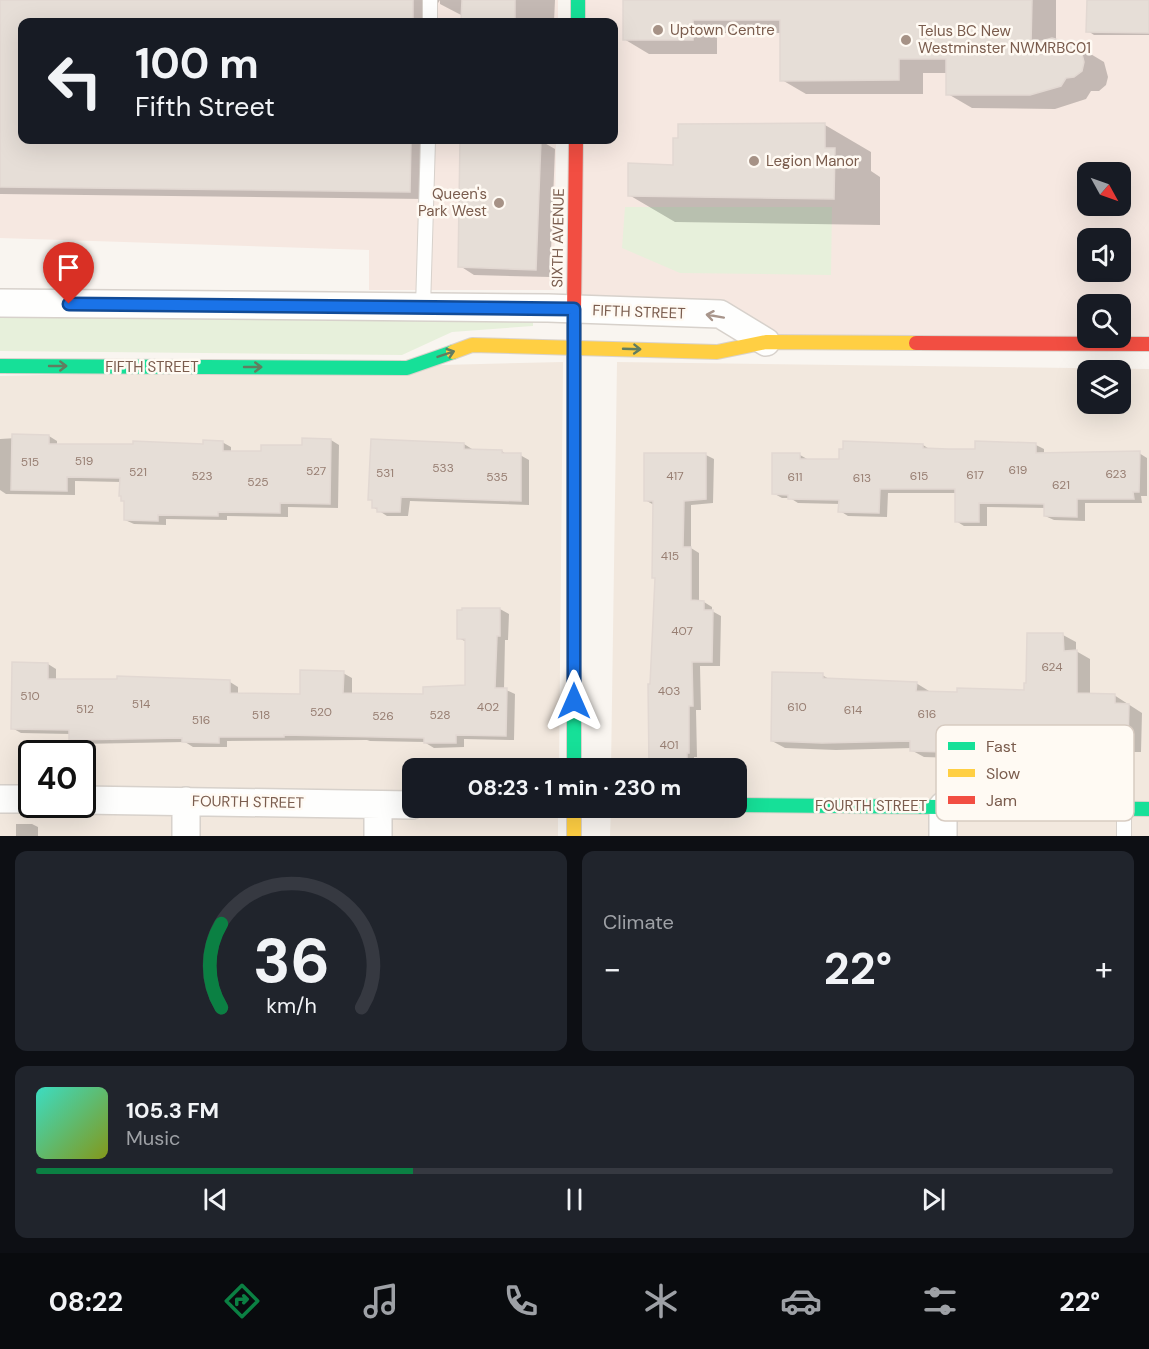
<!DOCTYPE html>
<html lang="en">
<head>
<meta charset="utf-8">
<style>
	body { margin:0; font-family:"DM Sans",sans-serif; background:#20242c; color:#f1f3f6; height:100vh; display:flex; flex-direction:column; font-size:22px; white-space:nowrap }
	* { box-sizing:border-box; margin:0 }
	p { font-size:20px; color:#9ea1a6 }
	.icon { flex:none; width:33px; height:33px; fill:none; stroke:currentColor; stroke-width:2; stroke-linecap:round; stroke-linejoin:round }
	.map { position:relative; height:836px; overflow:hidden }
	.side { display:flex; flex-direction:column; gap:15px; padding:15px; background:#0d0f14; flex:1 }
	.side>* { flex:none }
	.top-card { position:absolute; left:18px; top:18px; width:600px; height:126px; border-radius:12px; box-shadow:0 6px 24px #0002; background:#171b24; color:#f1f3f6; overflow:hidden }
	.needle { width:39px; rotate:130deg }
	.fabs { position:absolute; left:1077px; top:162px; display:grid; gap:12px }
	.fabs a { display:grid; place-items:center; width:54px; height:54px; border-radius:12px; background:#171b24; box-shadow:0 6px 24px #0002; font-size:30px }
	.speed { position:absolute; left:18px; top:740px; display:flex; gap:12px; font-size:30px; font-weight:700; text-align:center }
	.speed>* { display:grid; place-content:center; width:78px; height:78px; border-radius:50%; background:#171b24; box-shadow:0 6px 24px #0002; line-height:1 }
	.speed .limit { border:3px solid #111; border-radius:9px; background:#fff; color:#111 }
	.pin { position:absolute; display:grid; place-items:center; width:51px; height:51px; color:#fff; margin:-62px -26px; border-radius:50% 50% 50% 0; rotate:-45deg; box-shadow:0 0 6px #0007 }
	.pin .icon { rotate:45deg }
	.me { position:absolute; width:66px; margin:-33px; rotate:0deg; stroke-linejoin:round; filter:drop-shadow(0 0 4px #0008) }
	.turn { display:flex; align-items:center; gap:21px; height:126px; padding:0 18px; font-size:27px }
	.turn .icon { width:78px; height:78px; stroke-width:2.5 }
	.turn b { display:block; font-size:42px; line-height:51px }
	.big { font-size:45px; font-weight:700; line-height:1.1 }
	.side .tile { flex:1; display:flex; flex-direction:column; justify-content:center; gap:9px; min-width:0; padding:0 21px; border-radius:12px; background:#20242c }
	.side .dial { align-items:center; gap:0 }
	.dial svg { height:156px; overflow:visible; fill:none; stroke:#363941; stroke-width:7; stroke-linecap:round; text-anchor:middle }
	.dial text { fill:#f1f3f6; stroke:none }
	.song { display:flex; align-items:center; gap:18px }
	.cover { width:72px; height:72px; border-radius:9px; background:linear-gradient(135deg,hsl(170 70% 55%),hsl(70 70% 35%)) }
	.played { height:6px; border-radius:3px; background:linear-gradient(90deg,#0b8043 35%,#363941 35%) }
	.keys { display:flex; justify-content:space-around; direction:ltr }
	.heat { display:flex; justify-content:space-between; align-items:center; font-size:33px; direction:ltr }
	.side .tiles { flex:1; display:grid; gap:15px; grid-template-columns:1fr 1fr }
	.tile:last-child { grid-column:span 2 }
	.trip { position:absolute; left:402px; top:758px; width:345px; height:60px; border-radius:12px; background:#171b24; box-shadow:0 6px 24px #0002; font-weight:700; line-height:60px; text-align:center }
	.menu { display:flex; height:96px; justify-content:space-around; align-items:center; background:#090b0e; color:#9ea1a6 }
	.menu .icon { width:42px; height:42px }
	.menu .selected { color:#0b8043 }
	.menu b { font-size:27px; color:#f1f3f6 }
	.map>svg:first-child { display:block }
	.residential { fill:#f2e8de; fill-rule:evenodd }
	.commercial { fill:#f6e8e1; fill-rule:evenodd }
	.green { fill:#e7f0db }
	.shadow { fill:#0003 }
	.building { fill:#e6ded7; stroke:#e2d8d2; stroke-width:1.5 }
	.lines { fill:none; stroke-linecap:round; stroke-linejoin:round }
	.lane-casing { stroke:#d7d1cb; stroke-width:16 }
	.street-casing { stroke:#d7d1cb; stroke-width:30 }
	.fast-casing { stroke:#d9d2cb; stroke-width:16 }
	.slow-casing { stroke:#d9d2cb; stroke-width:16 }
	.jam-casing { stroke:#d9d2cb; stroke-width:16 }
	.lane { stroke:#fefefd; stroke-width:14 }
	.street { stroke:#fefefd; stroke-width:27 }
	.fast { stroke:#16e098; stroke-width:14 }
	.slow { stroke:#ffcf43; stroke-width:14 }
	.jam { stroke:#f24e42; stroke-width:14 }
	.oneway { stroke:#a8958b }
	.oneway2 { stroke:#617d60 }
	.route-casing { stroke:#114b97; stroke-width:15 }
	.route { stroke:#1a73e8; stroke-width:10 }
	.poi-dot { fill:#a69286; stroke:#fffaf3; stroke-width:2 }
	.labels { text-anchor:middle; dominant-baseline:central; stroke-width:5; stroke-linejoin:round; paint-order:stroke }
	.number-label { font-size:12px; fill:#977e72 }
	.poi-label { font-size:15px; fill:#7a5c4d; stroke:#fffaf3; text-anchor:start }
	.street-label { font-size:15px; fill:#7a5c4d; stroke:#fffaf3 }
	.key { fill:#fffaf3; stroke:#d7cbc1; stroke-width:1.5 }
	.key-label { font-size:16px; fill:#7a5c4d }
</style>
</head>
<body>
<div class="map">
<svg width="1149" height="836" viewBox="0 0 1149 836">
	<rect width="100%" height="100%" fill="#f9f5f0"/>
	<path class="residential" d="M563,362L559,768H412V807H558V836H0V376ZM32,753H82V804H32Z
		M617,362L1149,369V836H610L611,807H736V768H611ZM1088,370H1120V404H1088Z"/>
	<path class="commercial" d="M0,0H558V22H22V140H556L554,290H369V250L0,238Z
		M578,0H1149V344L766,342L720,314L574,309L576,140H614V22H578ZM1088,172H1120V206H1088ZM1088,238H1120V272H1088ZM1088,304H1120V338H1088Z"/>
	<path class="green" d="M625,207H832L831,275L680,273L622,248Z
		M0,314L533,318V326L452,332L402,355L0,351Z"/>
	<path class="shadow" d="M0,0H555L554,22H466L463,20V16L440,4V0L426,22H22V140H425L424,199L0,194Z
		M625,0H1056V41L1079,47L1104,62L1108,77L1106,85L1099,91H1091L1086,99L1055,109L972,108L948,94V73H923V94H806L782,80V33H717V54H649L624,39Z
		M1088,0H1149V35H1094L1088,31Z
		M825,125L871,152V171L880,177V225L675,222L629,195L674,166Z
		M461,140L541,141L555,149L550,277L474,275L460,266Z
		M49,436L57,441V445H204L222,442L231,447V453H263L331,440L339,445L338,508L288,507V517L227,516V520L166,519V525L134,524L125,520L126,502L121,482L75,481V495L6,494L0,490V439Z
		M372,440L464,444L472,449L502,451L507,455H520L529,460V505L410,501L408,516H387L373,507V501L370,499Z
		M923,445L931,450H976L1036,445L1044,449V455L1139,453L1147,458V496H1141L1142,503H1085V521L1054,520L1045,516L1046,508L987,507V526H964L956,521L957,493H888L887,517L848,516L840,511V504L798,503L790,498H782L773,493L800,455L809,460L840,461Z
		M706,455L714,459L713,503L691,505V548L699,553V602H704L712,607V611L721,616L720,666H700L701,710H696L697,757H694V768H657L651,764L657,579L654,577V505L645,500Z
		M500,609L509,614L508,640H505L504,689L515,694L514,740L464,739V747L434,748L424,742L370,741L367,740L227,741V747H193L185,742L79,744L70,739V734L21,733L12,728L48,664L56,669V680L230,682L238,687V694L301,695L343,673L352,678V695L425,696L466,686L467,642L458,638L463,610Z
		M1063,635L1076,642V651L1090,659V695H1114L1142,713L1141,752H1115L1107,748H1099L1086,739L1019,738V751H956L955,758L924,757L911,750L912,748L836,750L785,748L772,741L822,675L831,680L916,683L929,691V693L1026,691Z
		M16,824H32L38,827V836H16Z"/>
	<path class="building" d="M0,0H413V22H22V140H411L410,192L0,187Z
		M462,0H515V22L461,21Z
		M623,0H1032L1031,44L1052,38L1080,46L1084,62L1082,71L1074,77L1066,78L1061,86L1030,95H946V59H899V80L780,81V20H693V40H623Z
		M1087,0H1149V33L1086,32Z
		M825,123V148H835L834,199L628,196V163L673,165V138H678V124Z
		M460,140H541L536,270L458,267Z
		M12,434L49,435V444H133V441L203,444V440L223,441V451H261V445H302V438L331,439L330,504L280,503V513L218,512V516L158,515V521L124,520V501H121V496H119L120,478L67,477V491L11,490Z
		M371,439L464,443V449L502,450V453H521V501L401,497L400,512H377V508H372V500H368Z
		M843,441L923,444V448L948,449H975V441L1036,443V453L1140,451L1139,492H1133L1134,499H1077V517L1044,516V504L979,503V522H955V489H880L879,513L838,512L839,500L788,499V495L772,494V453H800V459H839V449H843Z
		M644,453H706V499L684,501L683,547H691V600L704,601V610H713L712,662H692L693,706H689V753H687V765H649L648,684H650L655,578H652L653,501H644Z
		M462,608H500V636H497L495,688H507L506,736L456,735V743H424V738L284,735V737H219V743L182,742V738L69,740V730L11,729L12,662L48,663V679H117V676L230,680V693L300,694V670L344,671L343,693L423,694V687L465,685V639H457V610H462Z
		M1027,633H1063L1064,651L1077,650V693L1115,694V703L1129,704L1128,746L1100,745V741H1085V733L1007,731L1006,745L943,744V752L910,751V741L822,743L771,741L772,672L823,673V678L917,682L916,691L957,692V688L1024,690V683H1026Z"/>
	<g class="lines">
		<g class="lane-casing">
			<path id="lane" d="M430,22V0
				M423,307L428,140
				M1124,836V809"/>
		</g>
		<g class="street-casing">
			<path id="street" d="M0,303L548,308L720,314L766,342
				M0,799H32
				M82,800L412,805
				M186,801V836
				M378,836V805
				M943,836V806"/>
		</g>
		<g class="fast-casing">
			<path id="fast" d="M578,0V22
				M574,313V768
				M0,366L407,368L453,352
				M736,805L1149,809"/>
		</g>
		<g class="slow-casing">
			<path id="slow" d="M453,352L472,345L717,352L766,342L916,343
				M574,807V836"/>
		</g>
		<g class="jam-casing">
			<path id="jam" d="M574,313L576,140
				M916,343L1149,344"/>
		</g>
		<use href="#lane" class="lane"/>
		<use href="#street" class="street"/>
		<use href="#fast" class="fast"/>
		<use href="#slow" class="slow"/>
		<use href="#jam" class="jam"/>
	</g>
	<defs><path id="oneway-shaft" d="M-6 0H5M1.5-3L5.5 0L1.5 3" fill="none" stroke-width="1.6" stroke-linecap="round" stroke-linejoin="round" transform="scale(1.5)"/></defs>
	<use class="oneway" href="#oneway-shaft" transform="translate(715 316) rotate(-170)"/>
	<g class="oneway2">
		<use href="#oneway-shaft" transform="translate(632 349) rotate(2)"/>
		<use href="#oneway-shaft" transform="translate(446 354) rotate(-19)"/>
		<use href="#oneway-shaft" transform="translate(58 366)"/>
		<use href="#oneway-shaft" transform="translate(253 367)"/>
	</g>
	<g class="lines">
		<g class="route-casing">
			<path id="route" d="M69,304L574,309V701"/>
		</g>
		<use href="#route" class="route"/>
	</g>
	<g class="poi-dot">
		<circle cx="658" cy="30" r="6"/>
		<circle cx="906" cy="40" r="6"/>
		<circle cx="754" cy="161" r="6"/>
		<circle cx="499" cy="203" r="6"/>
	</g>
	<g class="labels">
		<g class="number-label">
			<text x="84" y="461">519</text>
			<text x="30" y="462">515</text>
			<text x="443" y="468">533</text>
			<text x="1018" y="470">619</text>
			<text x="316" y="471">527</text>
			<text x="138" y="472">521</text>
			<text x="385" y="473">531</text>
			<text x="1116" y="474">623</text>
			<text x="975" y="475">617</text>
			<text x="202" y="476">523</text>
			<text x="675" y="476">417</text>
			<text x="919" y="476">615</text>
			<text x="497" y="477">535</text>
			<text x="795" y="477">611</text>
			<text x="862" y="478">613</text>
			<text x="258" y="482">525</text>
			<text x="1061" y="485">621</text>
			<text x="670" y="556">415</text>
			<text x="682" y="631">407</text>
			<text x="1052" y="667">624</text>
			<text x="669" y="691">403</text>
			<text x="30" y="696">510</text>
			<text x="141" y="704">514</text>
			<text x="488" y="707">402</text>
			<text x="797" y="707">610</text>
			<text x="85" y="709">512</text>
			<text x="853" y="710">614</text>
			<text x="321" y="712">520</text>
			<text x="927" y="714">616</text>
			<text x="261" y="715">518</text>
			<text x="440" y="715">528</text>
			<text x="383" y="716">526</text>
			<text x="201" y="720">516</text>
			<text x="669" y="745">401</text>
		</g>
		<g class="poi-label">
			<text x="670" y="30">Uptown Centre</text>
			<text x="918" y="31">Telus BC New<tspan x="918" dy="17">Westminster NWMRBC01</tspan></text>
			<text x="766" y="161">Legion Manor</text>
			<text x="487" y="194" text-anchor="end">Queen's<tspan x="487" dy="17">Park West</tspan></text>
		</g>
		<g class="street-label">
			<text transform="translate(558 238) rotate(-89)">SIXTH AVENUE</text>
			<text transform="translate(639 312) rotate(2)">FIFTH STREET</text>
			<text x="152" y="367">FIFTH STREET</text>
			<text transform="translate(248 802) rotate(1)">FOURTH STREET</text>
			<text x="871" y="806">FOURTH STREET</text>
		</g>
	</g>
	<rect x="936" y="725" width="198" height="96" rx="9" class="key"/>
	<rect x="948" y="742" width="27" height="8" fill="#16e098"/>
	<rect x="948" y="769" width="27" height="8" fill="#ffcf43"/>
	<rect x="948" y="796" width="27" height="8" fill="#f24e42"/>
	<g class="key-label">
		<text x="986" y="752">Fast</text>
		<text x="986" y="779">Slow</text>
		<text x="986" y="806">Jam</text>
	</g>
</svg>
<div class="fabs">
<a><svg class="needle" viewBox="-14 -14 28 28"><path d="M0-13l5 13h-10z" fill="#e53935"/><path d="M0 13l5-13h-10z" fill="#9ea1a6"/></svg></a>
<a><svg class="icon" aria-label="sound" viewBox="0 0 24 24"><path d="M4 9h4l5-4v14l-5-4H4zM17 9q2 3 0 6"/></svg></a>
<a><svg class="icon" aria-label="search" viewBox="0 0 24 24"><circle cx="10" cy="10" r="6"/><path d="M15 15l6 6"/></svg></a>
<a><svg class="icon" aria-label="layers" viewBox="0 0 24 24"><path d="M12 4l9 5-9 5-9-5zM3 14l9 5 9-5"/></svg></a>
</div>
<div class="speed"><div class="limit">40</div></div>
<div class="pin" style="left:69px;top:304px;background:#d93025"><svg class="icon" aria-label="arrive" viewBox="0 0 24 24"><path d="M6 21V4h12l-3 4 3 4H6"/></svg></div>
<svg class="me" style="left:574px;top:701px" viewBox="-20 -20 40 40"><path d="M0-17L14 15 0 8-14 15z" fill="#1a73e8" stroke="#fff" stroke-width="4"/></svg>
<div class="trip">08:23 · 1 min · 230 m</div>
<div class="top-card">
<div class="turn"><svg class="icon" aria-label="left" viewBox="0 0 24 24"><path d="M17 20v-9H6M10 6l-5 5 5 5"/></svg><div><b>100 m</b>Fifth Street</div></div>
</div>
</div>
<section class="side">
<div class="tiles">
<div class="tile dial"><svg viewBox="0 0 100 80">
<path d="M14 69A42 42 0 1 1 86 69"/>
<path d="M14 69A42 42 0 0 1 14 26" stroke="#0b8043"/>
<text x="50" y="56" font-size="32" font-weight="700">36</text>
<text x="50" y="72" font-size="11">km/h</text>
</svg></div>
<div class="tile"><p>Climate</p>
<div class="heat"><a>−</a><b class="big">22°</b><a>+</a></div>
</div>
<div class="tile">
<div class="song"><i class="cover"></i><div><b>105.3 FM</b><p>Music</p></div></div>
<div class="played"></div>
<div class="keys"><svg class="icon" aria-label="previous" viewBox="0 0 24 24"><path d="M18 5L8 12l10 7zM5 5v14"/></svg><svg class="icon" aria-label="pause" viewBox="0 0 24 24"><path d="M8 5v14M16 5v14"/></svg><svg class="icon" aria-label="next" viewBox="0 0 24 24"><path d="M6 5l10 7-10 7zM19 5v14"/></svg></div>
</div>
</div>
</section>
<nav class="menu">
<b>08:22</b>
<svg class="icon selected" aria-label="directions" viewBox="0 0 24 24"><path d="M12 3l9 9-9 9-9-9zM9 14v-3h6M13 9l2 2-2 2"/></svg>
<svg class="icon" aria-label="music" viewBox="0 0 24 24"><path d="M9 18V5l10-2v13"/><circle cx="6" cy="18" r="3"/><circle cx="16" cy="16" r="3"/></svg>
<svg class="icon" aria-label="phone" viewBox="0 0 24 24"><path d="M5 4h4l2 5-3 2q2 4 5 5l2-3 5 2v4C11 20 4 13 5 4z"/></svg>
<svg class="icon" aria-label="climate" viewBox="0 0 24 24"><path d="M12 3v18M4 7l16 10M4 17L20 7"/></svg>
<svg class="icon" aria-label="car" viewBox="0 0 24 24"><path d="M5 17H2v-5l4-1 3-4h7l3 4 3 1v5h-3M9 17h6M6 11h13"/><circle cx="7" cy="17" r="2"/><circle cx="17" cy="17" r="2"/></svg>
<svg class="icon" aria-label="filters" viewBox="0 0 24 24"><path d="M4 7h16M4 17h16"/><circle cx="9" cy="7" r="2"/><circle cx="15" cy="17" r="2"/></svg>
<b>22°</b>
</nav>
</body>
</html>
